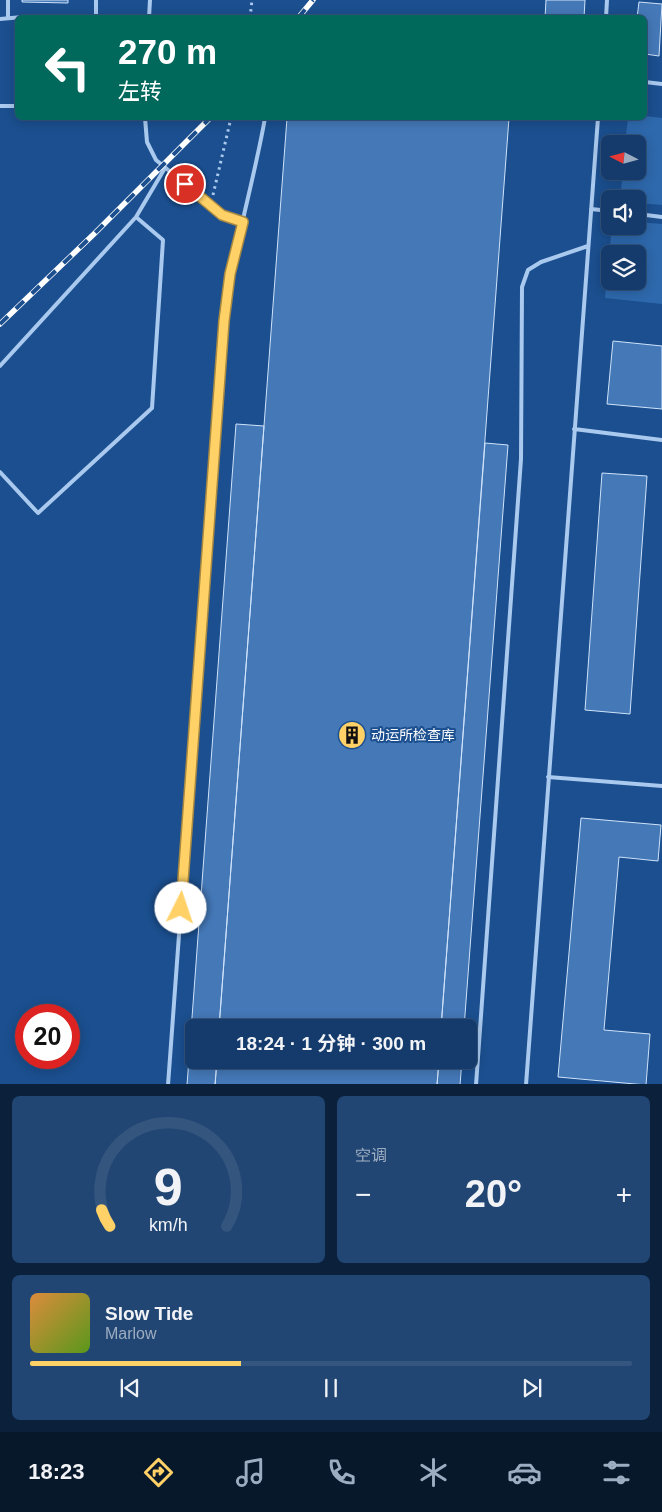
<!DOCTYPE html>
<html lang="zh">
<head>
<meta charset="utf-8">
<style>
	body { margin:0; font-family:Arial,"Noto Sans SC",sans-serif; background:#214673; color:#f1f3f6; height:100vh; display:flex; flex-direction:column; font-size:19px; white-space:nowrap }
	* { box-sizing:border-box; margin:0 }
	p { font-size:16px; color:#9dadc1 }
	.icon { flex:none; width:28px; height:28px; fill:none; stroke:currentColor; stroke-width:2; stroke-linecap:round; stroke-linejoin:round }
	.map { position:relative; height:1084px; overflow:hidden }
	.sheet { display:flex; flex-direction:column; gap:12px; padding:12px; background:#0b203b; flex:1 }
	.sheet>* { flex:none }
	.top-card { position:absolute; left:15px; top:15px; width:632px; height:105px; border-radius:8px; box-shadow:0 2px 12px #0003,0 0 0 1px #33557e; background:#00695c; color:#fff; overflow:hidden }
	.needle { width:32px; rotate:276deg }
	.tools { position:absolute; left:601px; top:135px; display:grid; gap:10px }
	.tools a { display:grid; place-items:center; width:45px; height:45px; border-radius:8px; background:#143b6b; box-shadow:0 2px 12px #0003,0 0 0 1px #33557e; font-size:25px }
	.speed { position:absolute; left:15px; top:1004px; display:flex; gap:10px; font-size:25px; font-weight:700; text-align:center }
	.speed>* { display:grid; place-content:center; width:65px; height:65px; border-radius:50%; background:#143b6b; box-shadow:0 2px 12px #0003,0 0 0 1px #33557e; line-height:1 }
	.speed .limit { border:8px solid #d22; background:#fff; color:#111 }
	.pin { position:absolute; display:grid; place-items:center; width:42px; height:42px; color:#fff; margin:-21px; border:2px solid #fff; border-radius:50%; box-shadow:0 1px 5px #0007 }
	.me { position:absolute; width:55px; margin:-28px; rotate:4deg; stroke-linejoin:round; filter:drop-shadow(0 0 4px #0008) }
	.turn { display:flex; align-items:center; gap:18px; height:105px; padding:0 20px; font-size:22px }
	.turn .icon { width:65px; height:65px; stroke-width:2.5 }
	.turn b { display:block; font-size:35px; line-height:42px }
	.big { font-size:38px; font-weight:700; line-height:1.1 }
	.sheet .widget { flex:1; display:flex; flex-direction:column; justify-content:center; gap:8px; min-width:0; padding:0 18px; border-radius:8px; background:#214673 }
	.sheet .dial { align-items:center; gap:0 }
	.dial svg { height:130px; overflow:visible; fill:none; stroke:#33557e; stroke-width:7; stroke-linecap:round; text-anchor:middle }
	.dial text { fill:#f1f3f6; stroke:none }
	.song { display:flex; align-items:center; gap:15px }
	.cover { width:60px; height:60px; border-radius:8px; background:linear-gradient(135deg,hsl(30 70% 55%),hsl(90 70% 35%)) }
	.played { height:5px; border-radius:2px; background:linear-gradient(90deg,#ffd166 35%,#33557e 35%) }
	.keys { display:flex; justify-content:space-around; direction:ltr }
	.heat { display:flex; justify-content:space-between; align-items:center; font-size:28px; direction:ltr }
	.sheet .tiles { flex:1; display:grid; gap:12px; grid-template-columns:1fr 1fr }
	.widget:last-child { grid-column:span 2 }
	.trip { position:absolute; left:185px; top:1019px; width:292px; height:50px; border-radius:8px; background:#143b6b; box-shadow:0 2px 12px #0003,0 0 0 1px #33557e; font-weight:700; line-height:50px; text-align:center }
	.menu { display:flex; height:80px; justify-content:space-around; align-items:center; background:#08182b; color:#9dadc1 }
	.menu .icon { width:35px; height:35px }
	.menu .active { color:#ffd166 }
	.menu b { font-size:22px; color:#f1f3f6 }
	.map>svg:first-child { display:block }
	.green { fill:#2e69ad; fill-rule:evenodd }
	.building { fill:#4478b7; stroke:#cfe3fa }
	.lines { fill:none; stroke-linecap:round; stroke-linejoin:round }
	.path { stroke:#a9c9ee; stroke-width:3; stroke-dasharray:2.5 4; stroke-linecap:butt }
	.lane { stroke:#a9c9ee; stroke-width:4 }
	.rail-casing { stroke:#fff; stroke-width:5.5 }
	.rail { stroke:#1b4f8f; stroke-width:4; stroke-dasharray:11; stroke-linecap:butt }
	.route-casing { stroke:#a68842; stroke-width:12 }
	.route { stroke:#ffd166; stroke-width:9 }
	.labels { text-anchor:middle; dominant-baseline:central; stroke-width:4; stroke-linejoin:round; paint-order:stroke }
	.poi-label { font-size:14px; fill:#fff; stroke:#1b4f8f; text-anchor:start }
</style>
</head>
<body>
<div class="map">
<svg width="662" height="1085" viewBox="0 0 662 1085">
	<rect width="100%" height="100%" fill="#1b4f8f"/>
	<path class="green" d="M645,116L662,118V205L638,203V199H620L623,171H638V144H625L628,118Z
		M638,222L662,224V304L605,298L612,226H638ZM610,254H638V281H610Z"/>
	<path class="building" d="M22,0H68V3L22,2Z
		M546,0H585L584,18H545Z
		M639,2L662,4L659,56L645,54V18H637Z
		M287,118H509L441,1028H219Z
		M613,341L662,346V409L607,404Z
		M236,424L264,426L219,1028H194V1060H217L215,1085H187Z
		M485,443L508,445L464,1028H441Z
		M602,473L647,476L630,714L585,710Z
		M581,818L661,825L658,861L619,857L604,1030L650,1034L646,1085L558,1077Z
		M217,1060H439L437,1085H215Z
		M439,1060H462L460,1085H437Z"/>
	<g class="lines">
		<path class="path" d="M250,18L252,0
			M213,195L231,118"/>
		<path class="lane" d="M8,18V0
			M96,18V0
			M149,18L150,0
			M606,18L607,0
			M0,19L34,16L108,18
			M645,82L662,84
			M0,106H18
			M145,118L147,142L156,160L223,215L243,222
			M591,209L610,211
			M638,214L662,217
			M0,366L136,217L165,168
			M574,429L662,440
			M0,472L38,513L152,408L163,240L136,217
			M548,777L662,786
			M168,1085L224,321C232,252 253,186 265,118
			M476,1085L521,459L522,287L528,270L541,262L588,246
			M526,1085L598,118"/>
		<g class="rail-casing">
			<path id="rail" d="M298,18L313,0
				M0,324L95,233L210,118"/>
		</g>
		<use href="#rail" class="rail"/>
	</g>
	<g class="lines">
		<g class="route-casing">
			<path id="route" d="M181,908L224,321L230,274L243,222L222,215L185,184"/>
		</g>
		<use href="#route" class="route"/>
	</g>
	<defs>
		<g id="building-disc" transform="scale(1.4375)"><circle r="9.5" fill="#ffd166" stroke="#1b4f8f"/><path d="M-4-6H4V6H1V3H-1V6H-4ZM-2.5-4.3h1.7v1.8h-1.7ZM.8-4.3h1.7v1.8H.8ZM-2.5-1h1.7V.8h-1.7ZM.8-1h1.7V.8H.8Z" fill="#111"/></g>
	</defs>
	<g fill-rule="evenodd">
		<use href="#building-disc" x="352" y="735"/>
	</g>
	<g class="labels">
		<g class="poi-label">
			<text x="371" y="735">动运所检查库</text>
		</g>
	</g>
</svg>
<div class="tools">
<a><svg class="needle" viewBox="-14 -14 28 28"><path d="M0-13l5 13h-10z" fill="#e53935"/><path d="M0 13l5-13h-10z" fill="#9dadc1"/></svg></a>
<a><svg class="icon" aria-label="sound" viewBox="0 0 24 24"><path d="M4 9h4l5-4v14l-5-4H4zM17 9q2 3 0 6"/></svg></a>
<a><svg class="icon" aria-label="layers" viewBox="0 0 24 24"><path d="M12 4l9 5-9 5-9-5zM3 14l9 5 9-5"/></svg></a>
</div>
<div class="speed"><div class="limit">20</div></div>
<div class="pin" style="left:185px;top:184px;background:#d93025"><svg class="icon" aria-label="arrive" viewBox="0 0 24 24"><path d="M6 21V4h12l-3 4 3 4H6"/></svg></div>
<svg class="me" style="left:181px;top:908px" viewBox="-20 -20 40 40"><circle r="19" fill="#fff"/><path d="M0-13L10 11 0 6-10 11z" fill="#ffd166"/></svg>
<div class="trip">18:24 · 1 分钟 · 300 m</div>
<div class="top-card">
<div class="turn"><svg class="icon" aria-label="left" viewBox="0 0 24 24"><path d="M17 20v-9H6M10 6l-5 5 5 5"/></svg><div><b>270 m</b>左转</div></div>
</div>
</div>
<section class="sheet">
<div class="tiles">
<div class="widget dial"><svg viewBox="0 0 100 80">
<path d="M14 69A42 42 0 1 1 86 69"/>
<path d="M14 69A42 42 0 0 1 9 59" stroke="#ffd166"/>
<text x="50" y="56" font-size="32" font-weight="700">9</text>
<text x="50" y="72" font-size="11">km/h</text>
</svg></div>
<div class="widget"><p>空调</p>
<div class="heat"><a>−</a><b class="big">20°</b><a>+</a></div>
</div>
<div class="widget">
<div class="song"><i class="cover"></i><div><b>Slow Tide</b><p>Marlow</p></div></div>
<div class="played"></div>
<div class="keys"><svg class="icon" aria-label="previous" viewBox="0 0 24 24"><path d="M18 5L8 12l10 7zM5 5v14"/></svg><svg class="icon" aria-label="pause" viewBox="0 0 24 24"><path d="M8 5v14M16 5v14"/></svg><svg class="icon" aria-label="next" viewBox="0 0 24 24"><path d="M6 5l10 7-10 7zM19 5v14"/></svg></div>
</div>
</div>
</section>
<nav class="menu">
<b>18:23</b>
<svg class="icon active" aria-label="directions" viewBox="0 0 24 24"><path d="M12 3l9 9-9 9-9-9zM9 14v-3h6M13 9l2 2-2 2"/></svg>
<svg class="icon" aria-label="music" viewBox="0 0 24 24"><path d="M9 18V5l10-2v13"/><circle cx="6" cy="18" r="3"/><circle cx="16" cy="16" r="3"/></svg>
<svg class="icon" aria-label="phone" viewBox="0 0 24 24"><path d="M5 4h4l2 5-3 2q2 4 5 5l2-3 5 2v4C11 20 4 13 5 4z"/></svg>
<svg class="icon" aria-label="climate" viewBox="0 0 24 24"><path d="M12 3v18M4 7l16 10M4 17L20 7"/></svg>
<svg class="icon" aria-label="car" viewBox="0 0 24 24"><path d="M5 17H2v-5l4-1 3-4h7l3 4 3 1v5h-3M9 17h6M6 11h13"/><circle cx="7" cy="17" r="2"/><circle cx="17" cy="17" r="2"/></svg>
<svg class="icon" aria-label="filters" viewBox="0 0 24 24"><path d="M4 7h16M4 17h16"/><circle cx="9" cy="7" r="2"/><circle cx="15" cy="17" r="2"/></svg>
</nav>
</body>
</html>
